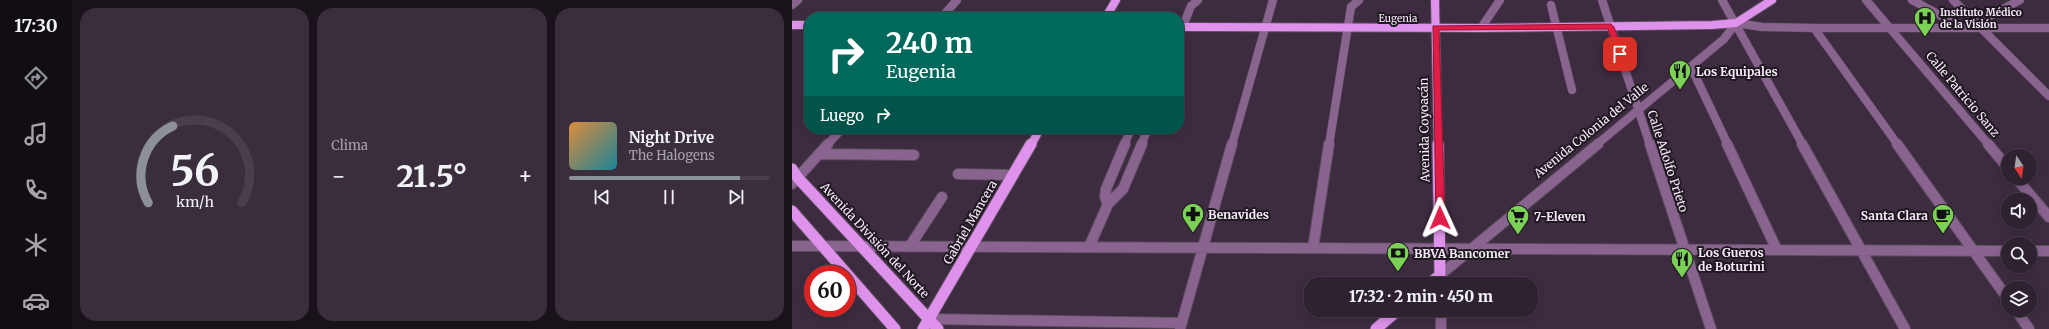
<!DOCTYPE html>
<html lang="es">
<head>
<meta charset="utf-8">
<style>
	body { margin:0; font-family:Merriweather,serif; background:#3a2e3c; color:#f1f3f6; height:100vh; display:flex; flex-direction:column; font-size:15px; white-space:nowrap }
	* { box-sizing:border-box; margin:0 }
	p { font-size:13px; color:#a7a3ab }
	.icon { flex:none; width:22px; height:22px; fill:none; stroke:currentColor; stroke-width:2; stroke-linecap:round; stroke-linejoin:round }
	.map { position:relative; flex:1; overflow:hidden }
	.panel { display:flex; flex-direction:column; gap:8px; padding:8px; background:#19121a; width:720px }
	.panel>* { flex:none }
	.guide { position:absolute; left:12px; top:12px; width:380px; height:122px; border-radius:16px; box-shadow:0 2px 10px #0003,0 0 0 1px #493e4c; background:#00695c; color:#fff; overflow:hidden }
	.needle { width:26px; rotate:167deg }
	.buttons { position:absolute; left:1209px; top:149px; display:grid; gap:8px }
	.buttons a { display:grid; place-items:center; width:36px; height:36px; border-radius:50%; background:#2e2130; box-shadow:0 2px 10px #0003,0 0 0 1px #493e4c; font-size:20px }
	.speed { position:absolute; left:12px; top:265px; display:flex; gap:8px; font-size:20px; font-weight:700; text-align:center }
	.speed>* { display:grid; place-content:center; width:52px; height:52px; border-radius:50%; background:#2e2130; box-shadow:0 2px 10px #0003,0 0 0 1px #493e4c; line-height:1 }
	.speed .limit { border:6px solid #d22; background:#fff; color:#111 }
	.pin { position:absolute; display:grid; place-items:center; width:34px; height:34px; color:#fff; margin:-17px; border-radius:8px; box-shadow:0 2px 6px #0006 }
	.me { position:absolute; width:44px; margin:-22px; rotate:359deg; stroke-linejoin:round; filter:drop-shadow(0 0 3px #0008) }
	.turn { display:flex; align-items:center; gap:14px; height:84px; padding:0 16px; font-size:18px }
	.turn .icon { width:52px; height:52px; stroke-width:2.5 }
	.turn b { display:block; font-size:28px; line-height:34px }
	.then { display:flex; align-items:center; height:38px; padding:0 16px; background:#0003; gap:8px; font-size:15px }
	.big { font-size:30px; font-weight:800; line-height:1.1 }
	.panel .tile { flex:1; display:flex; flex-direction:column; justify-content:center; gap:6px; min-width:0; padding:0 14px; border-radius:16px; background:#3a2e3c }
	.panel .dial { align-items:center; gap:0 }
	.dial svg { height:104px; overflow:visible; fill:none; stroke:#493e4c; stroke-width:7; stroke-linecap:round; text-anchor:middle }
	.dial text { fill:#f1f3f6; stroke:none }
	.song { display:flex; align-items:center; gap:12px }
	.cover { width:48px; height:48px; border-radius:6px; background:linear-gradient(135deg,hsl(30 70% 55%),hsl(190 70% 35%)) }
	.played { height:4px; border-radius:2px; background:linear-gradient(90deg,#8c9099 85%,#493e4c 85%) }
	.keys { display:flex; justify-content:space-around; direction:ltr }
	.heat { display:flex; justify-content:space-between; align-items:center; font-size:22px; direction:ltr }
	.panel .tiles { flex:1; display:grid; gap:8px; grid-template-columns:repeat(3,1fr) }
	.trip { position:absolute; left:512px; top:277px; width:234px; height:40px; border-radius:16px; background:#2e2130; box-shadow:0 2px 10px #0003,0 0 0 1px #493e4c; font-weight:800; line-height:40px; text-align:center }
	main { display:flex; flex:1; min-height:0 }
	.menu { display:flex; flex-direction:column; width:72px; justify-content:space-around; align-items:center; background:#120d13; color:#a7a3ab }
	.menu .icon { width:28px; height:28px }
	.menu .selected { color:#8c9099 }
	.menu b { font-size:18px; color:#f1f3f6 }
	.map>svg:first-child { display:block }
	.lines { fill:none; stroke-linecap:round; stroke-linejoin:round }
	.minor-far1-casing { stroke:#5b4b5d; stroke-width:9 }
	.minor-casing { stroke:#5b4b5d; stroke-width:12 }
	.major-far1-casing { stroke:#5b4b5d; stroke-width:10 }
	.major-casing { stroke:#5b4b5d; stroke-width:13 }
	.minor-far1 { stroke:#89648f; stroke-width:8 }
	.minor { stroke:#89648f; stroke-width:10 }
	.major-far1 { stroke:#df92eb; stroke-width:8 }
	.major { stroke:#df92eb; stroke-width:11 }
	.route { fill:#e11d48; stroke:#92132f }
	.labels { text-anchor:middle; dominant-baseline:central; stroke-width:4; stroke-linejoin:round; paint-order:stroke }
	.far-poi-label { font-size:10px; font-weight:bold; fill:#f6ebf8; stroke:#201821; text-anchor:start }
	.far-street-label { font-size:10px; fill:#f6ebf8; stroke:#201821 }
	.poi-label { font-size:12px; font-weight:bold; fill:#f6ebf8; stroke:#201821; text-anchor:start }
	.street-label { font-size:12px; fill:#f6ebf8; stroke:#201821 }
</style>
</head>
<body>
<main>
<nav class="menu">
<b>17:30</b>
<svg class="icon selected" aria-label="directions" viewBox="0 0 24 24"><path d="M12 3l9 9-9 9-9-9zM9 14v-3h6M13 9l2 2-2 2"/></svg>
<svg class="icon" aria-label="music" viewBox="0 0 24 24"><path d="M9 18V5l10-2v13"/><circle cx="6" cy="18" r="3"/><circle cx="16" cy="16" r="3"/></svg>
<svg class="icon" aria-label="phone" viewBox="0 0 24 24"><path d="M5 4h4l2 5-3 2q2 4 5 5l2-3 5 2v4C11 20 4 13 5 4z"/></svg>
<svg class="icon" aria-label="climate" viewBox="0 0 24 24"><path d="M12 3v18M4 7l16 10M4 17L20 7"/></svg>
<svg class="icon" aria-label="car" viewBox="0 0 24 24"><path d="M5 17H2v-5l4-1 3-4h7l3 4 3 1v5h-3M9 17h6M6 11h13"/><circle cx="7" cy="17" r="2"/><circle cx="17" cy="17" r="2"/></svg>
</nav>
<section class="panel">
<div class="tiles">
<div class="tile dial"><svg viewBox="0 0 100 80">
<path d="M14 69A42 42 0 1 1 86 69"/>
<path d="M14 69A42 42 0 0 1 33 10" stroke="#8c9099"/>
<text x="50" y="56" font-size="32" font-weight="700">56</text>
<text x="50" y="72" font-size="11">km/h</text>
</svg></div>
<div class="tile"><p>Clima</p>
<div class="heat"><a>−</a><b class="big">21.5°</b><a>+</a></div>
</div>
<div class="tile">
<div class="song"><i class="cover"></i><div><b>Night Drive</b><p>The Halogens</p></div></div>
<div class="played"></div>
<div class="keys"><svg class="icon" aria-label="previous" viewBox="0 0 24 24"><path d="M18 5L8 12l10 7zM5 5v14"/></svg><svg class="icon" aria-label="pause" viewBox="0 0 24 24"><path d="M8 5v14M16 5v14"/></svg><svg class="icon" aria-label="next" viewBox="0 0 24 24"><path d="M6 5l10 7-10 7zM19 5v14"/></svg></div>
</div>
</div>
</section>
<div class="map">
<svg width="1257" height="329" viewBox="0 0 1257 329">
	<rect width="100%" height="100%" fill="#3d2c40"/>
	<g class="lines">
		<g class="minor-far1-casing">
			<path id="minor-far1" d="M810,0L858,145
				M930,0L1011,145
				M1074,0L1197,145
				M1120,0L1170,27
				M1161,0L1257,96
				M0,5L6,0
				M759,5L780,90
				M150,17L165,0
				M689,28L708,0
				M1022,28L1106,145
				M1188,28L1194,18L1228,0
				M387,36L399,6L406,0
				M899,67L936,145
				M35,145L50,129
				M332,145L339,129
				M349,145L356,129
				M440,145L481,0
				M537,145L559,7L567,0
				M804,145L932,39L944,23L970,27L1022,28H1257"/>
		</g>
		<g class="minor-casing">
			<path id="minor" d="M858,144L919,329
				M935,144L985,250
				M1010,144L1113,329
				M1105,144L1216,299
				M1196,144L1216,168
				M27,154L122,155
				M166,174L222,175
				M1224,178L1257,217
				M0,184L36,144
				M316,204L313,197L314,189L333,144
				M0,246L1216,251
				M118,246L150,197
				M297,247L316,204L331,189L350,144
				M521,248L537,144
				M1238,251H1257
				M648,284V275L806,144
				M649,310V329
				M1224,310L1237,329
				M137,319L390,323
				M388,329L440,144"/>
		</g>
		<g class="major-far1-casing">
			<path id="major-far1" d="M643,0L646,145
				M314,17L324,0
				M0,25H17
				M387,27L689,28L920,25L944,23L980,0
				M239,145L248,129"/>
		</g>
		<g class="major-casing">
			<path id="major" d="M0,169L6,178L146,329
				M0,211L103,329
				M637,284L648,275L646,144
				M131,329L239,144
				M584,329L606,310"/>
		</g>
		<use href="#minor-far1" class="minor-far1"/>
		<use href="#minor" class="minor"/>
		<use href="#major-far1" class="major-far1"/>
		<use href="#major" class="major"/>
	</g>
	<path class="route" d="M819,24L822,27L832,54L831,56L824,54L816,29L647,30L653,218L648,222L644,220L641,26Z"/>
	<defs>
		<g id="hospital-pin" transform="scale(1.15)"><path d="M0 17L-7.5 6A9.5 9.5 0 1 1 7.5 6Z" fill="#7bd155" stroke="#201821"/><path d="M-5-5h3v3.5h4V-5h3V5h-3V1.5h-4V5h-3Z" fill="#111"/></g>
		<g id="restaurant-pin" transform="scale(1.15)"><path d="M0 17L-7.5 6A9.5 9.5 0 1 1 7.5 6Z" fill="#7bd155" stroke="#201821"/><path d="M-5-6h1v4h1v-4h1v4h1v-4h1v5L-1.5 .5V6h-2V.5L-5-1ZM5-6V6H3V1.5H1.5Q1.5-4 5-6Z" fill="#111"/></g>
		<g id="pharmacy-pin" transform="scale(1.15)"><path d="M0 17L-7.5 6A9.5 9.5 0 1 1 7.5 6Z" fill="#7bd155" stroke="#201821"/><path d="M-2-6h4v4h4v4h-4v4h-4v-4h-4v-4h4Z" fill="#111"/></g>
		<g id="cafe-pin" transform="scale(1.15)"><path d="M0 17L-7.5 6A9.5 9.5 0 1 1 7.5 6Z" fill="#7bd155" stroke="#201821"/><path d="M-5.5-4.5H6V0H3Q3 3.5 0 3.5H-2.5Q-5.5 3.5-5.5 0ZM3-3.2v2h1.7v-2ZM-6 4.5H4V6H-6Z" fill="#111"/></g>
		<g id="supermarket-pin" transform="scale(1.15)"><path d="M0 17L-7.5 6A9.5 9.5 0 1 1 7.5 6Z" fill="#7bd155" stroke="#201821"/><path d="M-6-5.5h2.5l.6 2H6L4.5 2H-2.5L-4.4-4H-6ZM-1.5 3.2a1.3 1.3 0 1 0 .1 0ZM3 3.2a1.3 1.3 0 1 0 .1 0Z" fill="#111"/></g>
		<g id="bank-pin" transform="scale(1.15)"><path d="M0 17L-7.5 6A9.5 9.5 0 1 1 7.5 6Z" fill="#7bd155" stroke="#201821"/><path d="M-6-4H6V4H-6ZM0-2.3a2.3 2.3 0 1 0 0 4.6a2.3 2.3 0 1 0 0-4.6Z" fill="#111"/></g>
	</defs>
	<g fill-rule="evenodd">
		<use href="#hospital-pin" x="1133" y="18"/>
		<use href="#restaurant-pin" x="888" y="71"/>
		<use href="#pharmacy-pin" x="401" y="214"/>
		<use href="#cafe-pin" x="1151" y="215"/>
		<use href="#supermarket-pin" x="726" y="216"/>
		<use href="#bank-pin" x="606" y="253"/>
		<use href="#restaurant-pin" x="890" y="259"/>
	</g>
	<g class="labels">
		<g class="far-poi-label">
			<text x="1148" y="12">Instituto Médico<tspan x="1148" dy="12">de la Visión</tspan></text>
		</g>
		<g class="far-street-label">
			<text x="606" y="18">Eugenia</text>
		</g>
		<g class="poi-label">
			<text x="904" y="71">Los Equipales</text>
			<text x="416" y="214">Benavides</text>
			<text x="1136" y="215" text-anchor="end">Santa Clara</text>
			<text x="742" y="216">7-Eleven</text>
			<text x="906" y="252">Los Gueros<tspan x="906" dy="14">de Boturini</tspan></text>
			<text x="622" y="253">BBVA Bancomer</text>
		</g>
		<g class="street-label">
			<text transform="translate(1171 94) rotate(50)">Calle Patricio Sanz</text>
			<text transform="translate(632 130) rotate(-91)">Avenida Coyoacán</text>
			<text transform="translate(799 130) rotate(-39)">Avenida Colonia del Valle</text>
			<text transform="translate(876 161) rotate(72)">Calle Adolfo Prieto</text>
			<text transform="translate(178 222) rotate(-60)">Gabriel Mancera</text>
			<text transform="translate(83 240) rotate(47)">Avenida División del Norte</text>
		</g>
	</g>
</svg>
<div class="buttons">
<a><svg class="needle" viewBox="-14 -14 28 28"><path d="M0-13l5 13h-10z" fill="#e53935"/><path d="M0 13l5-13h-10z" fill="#a7a3ab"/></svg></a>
<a><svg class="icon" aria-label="sound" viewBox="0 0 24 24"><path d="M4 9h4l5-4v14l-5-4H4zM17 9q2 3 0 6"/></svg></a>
<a><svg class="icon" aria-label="search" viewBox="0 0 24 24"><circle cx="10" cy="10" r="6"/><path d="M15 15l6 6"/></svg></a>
<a><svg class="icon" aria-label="layers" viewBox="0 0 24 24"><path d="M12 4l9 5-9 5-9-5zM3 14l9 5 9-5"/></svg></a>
</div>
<div class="speed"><div class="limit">60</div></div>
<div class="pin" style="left:828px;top:54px;background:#d93025"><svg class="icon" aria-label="arrive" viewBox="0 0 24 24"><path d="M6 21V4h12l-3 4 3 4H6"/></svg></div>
<svg class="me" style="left:648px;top:218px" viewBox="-20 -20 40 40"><path d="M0-17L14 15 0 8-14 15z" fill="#e11d48" stroke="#fff" stroke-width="4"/></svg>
<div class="trip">17:32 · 2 min · 450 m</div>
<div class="guide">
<div class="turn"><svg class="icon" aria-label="right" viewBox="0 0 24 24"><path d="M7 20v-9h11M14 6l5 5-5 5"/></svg><div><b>240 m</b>Eugenia</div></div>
<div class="then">Luego<svg class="icon" aria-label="right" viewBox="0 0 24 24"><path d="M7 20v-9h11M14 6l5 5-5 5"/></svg></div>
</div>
</div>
</main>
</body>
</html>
